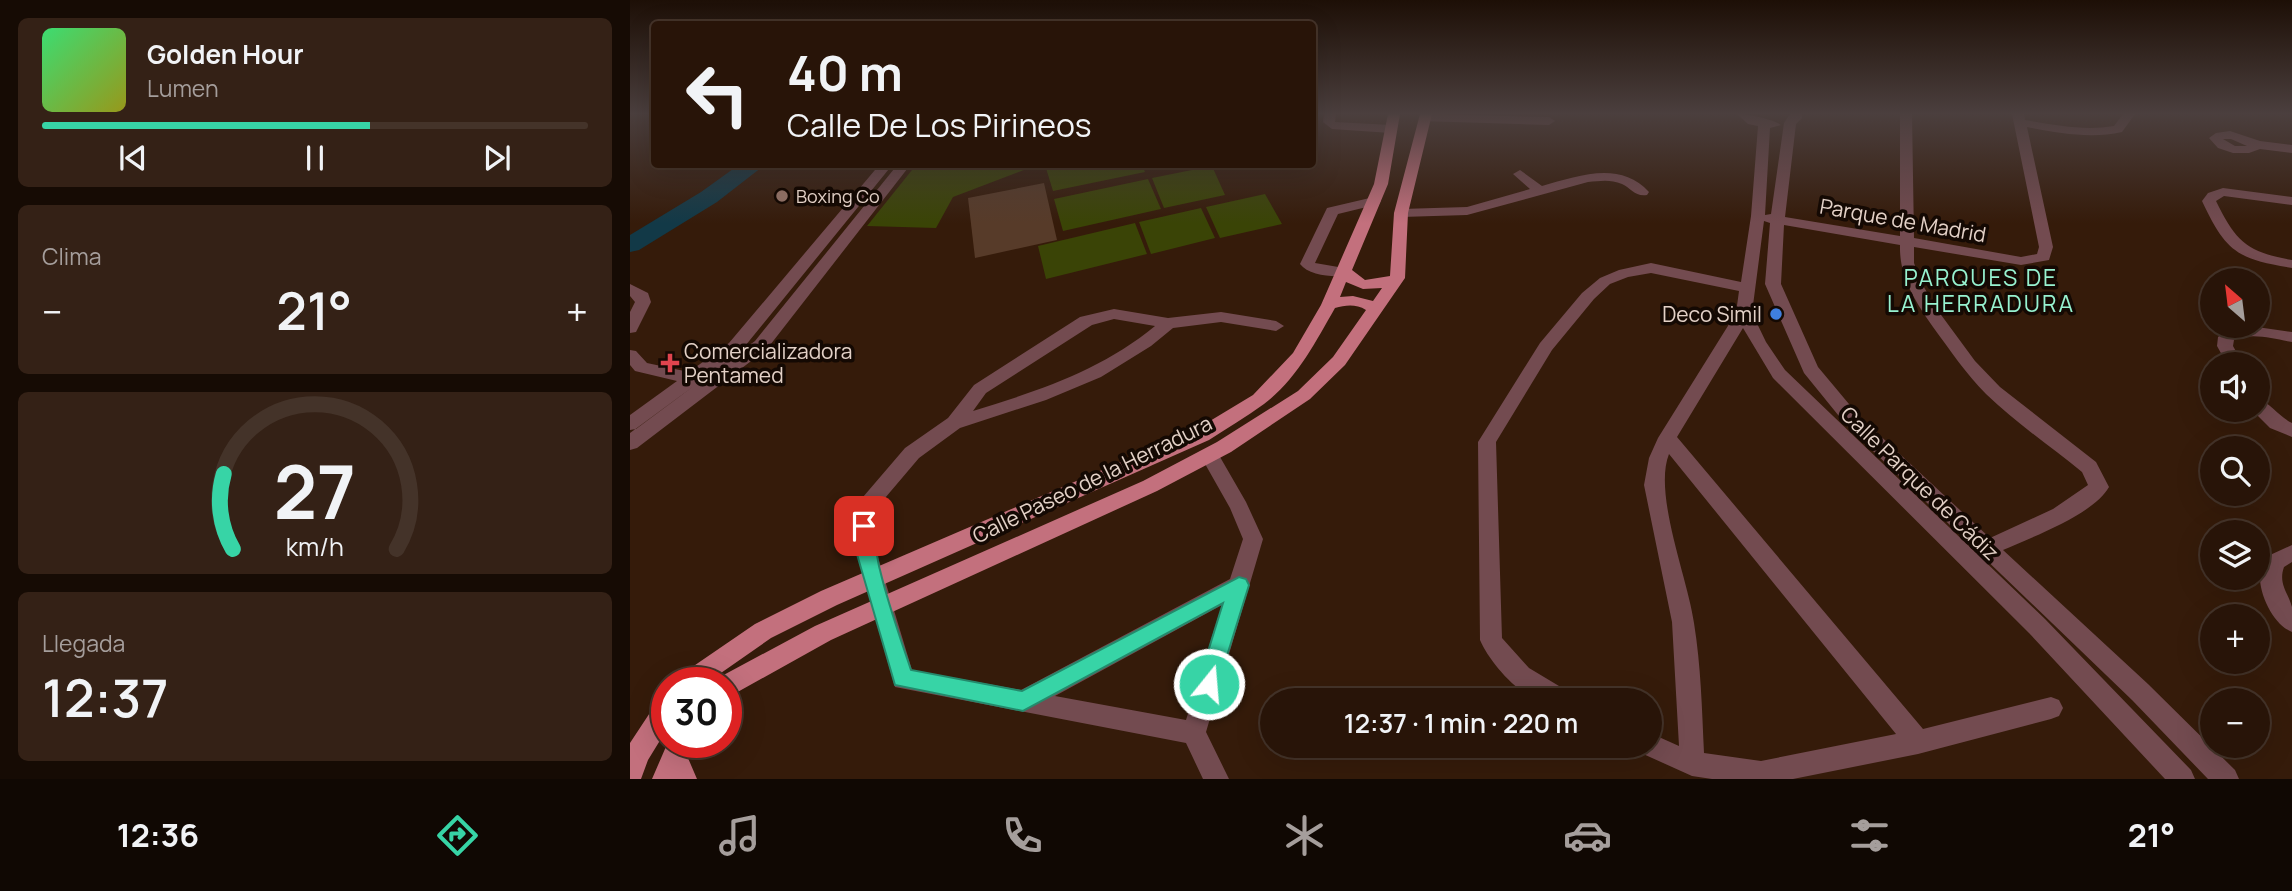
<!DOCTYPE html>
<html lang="es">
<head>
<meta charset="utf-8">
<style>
	body { margin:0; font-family:Manrope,sans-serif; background:#342116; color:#f1f3f6; height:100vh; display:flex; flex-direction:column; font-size:26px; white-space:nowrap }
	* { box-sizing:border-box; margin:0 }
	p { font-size:23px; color:#a59e9c }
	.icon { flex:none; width:38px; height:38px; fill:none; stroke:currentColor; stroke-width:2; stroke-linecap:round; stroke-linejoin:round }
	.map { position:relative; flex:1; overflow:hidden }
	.details { display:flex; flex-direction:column; gap:18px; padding:18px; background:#160b04; width:630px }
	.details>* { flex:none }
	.hud { position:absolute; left:21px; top:21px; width:665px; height:147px; border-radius:7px; box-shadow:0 7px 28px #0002,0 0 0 2px #443329; background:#281408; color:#f1f3f6; overflow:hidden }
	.needle { width:46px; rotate:332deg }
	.controls { position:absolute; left:1570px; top:268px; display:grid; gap:14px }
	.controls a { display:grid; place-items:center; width:70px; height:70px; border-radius:50%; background:#281408; box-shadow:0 7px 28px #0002,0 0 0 2px #443329; font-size:35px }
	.speed { position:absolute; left:21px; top:667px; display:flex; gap:14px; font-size:35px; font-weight:700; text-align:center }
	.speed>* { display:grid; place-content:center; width:91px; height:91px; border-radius:50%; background:#281408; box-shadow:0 7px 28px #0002,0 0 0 2px #443329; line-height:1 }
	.speed .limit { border:10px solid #d22; background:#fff; color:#111 }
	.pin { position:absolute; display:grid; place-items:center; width:60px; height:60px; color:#fff; margin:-30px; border-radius:14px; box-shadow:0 4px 10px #0006 }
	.me { position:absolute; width:77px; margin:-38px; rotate:17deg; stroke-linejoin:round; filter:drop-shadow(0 0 5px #0008) }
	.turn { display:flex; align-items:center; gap:24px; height:147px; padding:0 21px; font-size:32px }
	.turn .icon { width:91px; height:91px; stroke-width:2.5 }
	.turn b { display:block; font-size:49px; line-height:60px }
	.big { font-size:52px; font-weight:600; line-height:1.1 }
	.details .card { flex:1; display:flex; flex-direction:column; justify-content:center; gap:10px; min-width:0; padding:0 24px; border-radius:10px; background:#342116 }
	.details .dial { align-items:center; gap:0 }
	.dial svg { height:182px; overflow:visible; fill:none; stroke:#443329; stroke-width:7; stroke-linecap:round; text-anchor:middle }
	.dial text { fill:#f1f3f6; stroke:none }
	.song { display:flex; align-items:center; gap:21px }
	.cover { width:84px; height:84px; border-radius:10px; background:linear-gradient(135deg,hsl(140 70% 55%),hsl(60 70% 35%)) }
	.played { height:7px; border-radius:4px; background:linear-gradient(90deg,#37d4a6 60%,#443329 60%) }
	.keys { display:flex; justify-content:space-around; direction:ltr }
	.heat { display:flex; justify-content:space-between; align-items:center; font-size:38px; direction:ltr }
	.trip { position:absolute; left:630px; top:688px; width:402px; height:70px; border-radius:35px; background:#281408; box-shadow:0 7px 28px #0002,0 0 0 2px #443329; font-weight:600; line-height:70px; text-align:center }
	.dock { display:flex; height:112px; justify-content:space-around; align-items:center; background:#100803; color:#a59e9c }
	.dock .icon { width:49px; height:49px }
	.dock .active { color:#37d4a6 }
	.dock b { font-size:32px; color:#f1f3f6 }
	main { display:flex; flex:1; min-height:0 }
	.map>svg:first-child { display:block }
	.green { fill:#3a4406 }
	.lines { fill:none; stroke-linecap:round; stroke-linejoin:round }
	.river { fill:#123947; fill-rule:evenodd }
	.building { fill:#573b29 }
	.minor { fill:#734b50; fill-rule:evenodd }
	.major { fill:#c3707d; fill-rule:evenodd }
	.route { fill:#37d4a6; stroke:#248a6c; stroke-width:2 }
	.education-dot { fill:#8d6e63; stroke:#140903; stroke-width:2.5 }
	.shop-dot { fill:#3f7fe0; stroke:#140903; stroke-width:2.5 }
	.health-dot { fill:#e0444e; stroke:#140903; stroke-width:2.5 }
	.labels { text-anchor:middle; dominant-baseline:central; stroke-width:7; stroke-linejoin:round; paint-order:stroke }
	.far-poi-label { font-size:18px; fill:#e3d1c7; stroke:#140903; text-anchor:start }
	.street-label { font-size:21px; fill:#e3d1c7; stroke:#140903 }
	.poi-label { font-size:21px; fill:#e3d1c7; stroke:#140903; text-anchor:end }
	.neighbourhood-label { font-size:23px; letter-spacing:2px; fill:#97f2d0; stroke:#140903 }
</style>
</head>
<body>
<main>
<section class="details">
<div class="card">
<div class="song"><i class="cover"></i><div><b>Golden Hour</b><p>Lumen</p></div></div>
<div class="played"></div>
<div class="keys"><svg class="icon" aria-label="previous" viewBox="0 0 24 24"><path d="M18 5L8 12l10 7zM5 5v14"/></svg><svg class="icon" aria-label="pause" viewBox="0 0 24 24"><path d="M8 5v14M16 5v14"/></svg><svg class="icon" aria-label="next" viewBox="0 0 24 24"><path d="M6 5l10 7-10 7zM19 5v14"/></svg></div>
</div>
<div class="card"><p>Clima</p>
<div class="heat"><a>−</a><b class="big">21°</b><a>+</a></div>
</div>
<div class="card dial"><svg viewBox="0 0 100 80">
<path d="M14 69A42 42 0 1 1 86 69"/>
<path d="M14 69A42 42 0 0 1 10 36" stroke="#37d4a6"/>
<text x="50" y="56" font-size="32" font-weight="700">27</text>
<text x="50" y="72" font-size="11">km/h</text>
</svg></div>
<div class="card"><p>Llegada</p><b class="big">12:37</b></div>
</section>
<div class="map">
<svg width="1662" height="779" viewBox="0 0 1662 779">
	<rect width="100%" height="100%" fill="#351b0a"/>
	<path class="green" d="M286,165V164L407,165L323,197L306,228L237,226Z
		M415,165H512L515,172L423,191Z
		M582,166L595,195L534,208L522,178Z
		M518,179L531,209L433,231L424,199Z
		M635,194L652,224L590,238L576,207Z
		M571,208L585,238L521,254L509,222Z
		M505,223L517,254L416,279L408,246Z"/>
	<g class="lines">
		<path class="river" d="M110,164H136L87,202L9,250L0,252V235L71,192Z"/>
	</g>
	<path class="building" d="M414,183L427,240L345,258L338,198Z"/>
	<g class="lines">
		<path class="minor" d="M694,114H706L705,122L761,125L767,129L761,133L702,129L693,122Z
			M795,114L919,117L925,121L919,125L791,121L789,118Z
			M1107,114C1117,114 1143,119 1151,125L1140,128L1135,215L1141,214L1154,123L1160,114H1172V118L1166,124L1155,217L1270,236V114H1282L1284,238L1391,257L1407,254L1409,247L1382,114H1394L1395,120C1425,125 1454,131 1484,126L1493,114H1505L1492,132C1460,139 1429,133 1397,127L1423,247L1419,260L1391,265L1284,247V263L1291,282L1306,308L1345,361L1370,387L1466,462L1479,487C1463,515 1402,537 1373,550L1518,684L1605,770L1609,779H1578L1502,700L1217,426L1174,373L1135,284L1140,223L1134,221L1122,313L1136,342L1155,370L1415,619L1561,770L1565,779H1535L1399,633L1143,378L1113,328L1047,437L1293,729L1421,697L1429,700L1433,708L1429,716L1421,719L1288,754L1163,779H1082L1062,776L1011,753L1008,746H1020V733L1049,746L1042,622L1014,485L1019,458L1028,438L1106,313L1109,291L1021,273L998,277L980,284L964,299L922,350L866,442L872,638L899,668L939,692L943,700C933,700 918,703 909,700C886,693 859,661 850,640L848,442L910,343L952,293L970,278L989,270L1021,263L1111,282L1121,216L1128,126L1118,124ZM1154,225L1270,245C1269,277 1285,301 1303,327C1320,350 1336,374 1356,394C1385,422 1420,446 1452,472L1458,485L1423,509L1360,538L1229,416L1188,367L1151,284ZM1039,454L1266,734L1131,761L1074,753C1072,710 1071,666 1064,623C1058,579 1023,494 1039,454Z
			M1600,131L1630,141L1662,145V153L1630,149L1619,153H1603L1588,148L1579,138L1586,133ZM1593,139H1601L1617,146H1605Z
			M250,164H263L111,351L6,429L0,430V415L47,381L5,371L0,365V350L6,351L17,363L59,372L99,343Z
			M268,164H281L137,349L7,448L0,450V433L125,341Z
			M890,170L912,186C948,176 990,160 1019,192L1017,195C1005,197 1001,188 992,184C980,179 970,181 958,182L837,215L771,217L764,213L771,209L837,207L900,189L883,174Z
			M1593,188L1662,197V205L1594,196L1586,201C1606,242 1617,252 1662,260V268C1607,259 1596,252 1572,201L1578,193Z
			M744,197L751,201L749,204L708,214L685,263L720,269L723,272L720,275C706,278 679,276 670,264L697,208Z
			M0,284L18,293L21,302L6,332L0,333V312L5,302L0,296Z
			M484,309L538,318L591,312L646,321L654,326L646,331L591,322L543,328L521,346L471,377L416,400L330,428L289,458L244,511V544L282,670L391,690L600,579L613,539L600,508L570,455L572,450H586L616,502L633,539L576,732L599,779H573L556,743L265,687L224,544V509L227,504L275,448L318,418L344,385L450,317ZM484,319L525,326C472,370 408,391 343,411L356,393L462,325ZM592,605L556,720L425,696Z
			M1620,326L1662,332V342C1644,339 1622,332 1604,340L1603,346L1613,364H1597L1587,346L1588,337L1598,330Z
			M1628,399C1641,403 1649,417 1662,423V437L1640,428L1622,410H1628Z
			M1662,545V562L1654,567C1648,584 1658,592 1662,607C1662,614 1662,624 1662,632C1644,625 1629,595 1630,575C1631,568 1636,561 1640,555Z"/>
		<path class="major" d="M758,114H770L758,184L722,270L735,280L760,276L764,213L790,114H802L778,213L775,278L715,365L680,399L601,452L527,491L201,640L104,694L96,697V682H86L88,678L185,626L513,481L587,442L668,391L703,357L736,310C726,304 716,305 705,308C685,343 666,380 634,404C616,417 597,428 579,440L207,605L141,638L78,682H49L52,674L125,624L191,591L565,430L623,395L663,353L691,305L744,184ZM716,282L733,289L752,288L743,301L723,296L710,297Z
			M37,696V729L18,760L11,779H0V743L29,699Z
			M38,742H62L58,758L67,779H22Z"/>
	</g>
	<linearGradient id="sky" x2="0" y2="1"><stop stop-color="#1d0f06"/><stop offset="0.51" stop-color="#4b3f3e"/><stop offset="1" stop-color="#4b3f3e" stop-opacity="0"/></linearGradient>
	<rect width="1662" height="223" fill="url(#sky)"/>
	<path class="route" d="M234,519L240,521C245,530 246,557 250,570C258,604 270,637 281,670L392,691L609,577L616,579L619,585L586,691L579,694L571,691L568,684L593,603L393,711L265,685L224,544L227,521Z"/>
	<circle class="education-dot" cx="152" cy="196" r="7"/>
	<circle class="shop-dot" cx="1146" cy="314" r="7"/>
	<path class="health-dot" d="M36.5 352.5h7v7h7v7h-7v7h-7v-7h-7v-7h7z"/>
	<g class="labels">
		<g class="far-poi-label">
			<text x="166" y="196">Boxing Co</text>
		</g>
		<g class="street-label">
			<text transform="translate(1273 220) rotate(10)">Parque de Madrid</text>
			<text transform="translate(462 479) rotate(-26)">Calle Paseo de la Herradura</text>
			<text transform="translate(1290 483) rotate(44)">Calle Parque de Cádiz</text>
		</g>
		<g class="poi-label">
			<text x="1132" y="314">Deco Simil</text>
			<text x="54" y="351" text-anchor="start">Comercializadora<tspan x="54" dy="24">Pentamed</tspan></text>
		</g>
		<g class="neighbourhood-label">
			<text x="1351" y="277">PARQUES DE<tspan x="1351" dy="26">LA HERRADURA</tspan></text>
		</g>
	</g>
</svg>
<div class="controls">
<a><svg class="needle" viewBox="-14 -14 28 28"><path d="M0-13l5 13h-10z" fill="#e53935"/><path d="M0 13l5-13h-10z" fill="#a59e9c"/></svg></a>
<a><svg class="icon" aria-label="sound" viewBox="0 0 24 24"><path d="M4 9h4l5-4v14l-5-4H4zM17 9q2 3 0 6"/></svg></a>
<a><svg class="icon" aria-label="search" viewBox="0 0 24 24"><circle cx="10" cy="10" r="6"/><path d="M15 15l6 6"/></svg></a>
<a><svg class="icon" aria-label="layers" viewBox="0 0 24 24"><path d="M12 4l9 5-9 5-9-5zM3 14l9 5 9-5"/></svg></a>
<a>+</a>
<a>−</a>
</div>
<div class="speed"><div class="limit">30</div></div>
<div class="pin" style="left:234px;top:526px;background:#d93025"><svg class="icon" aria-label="arrive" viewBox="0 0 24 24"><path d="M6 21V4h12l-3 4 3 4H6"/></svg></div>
<svg class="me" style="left:579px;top:684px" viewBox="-20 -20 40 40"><circle r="17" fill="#37d4a6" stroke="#fff" stroke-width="3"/><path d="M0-11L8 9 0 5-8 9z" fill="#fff"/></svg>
<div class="trip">12:37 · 1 min · 220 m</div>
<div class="hud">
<div class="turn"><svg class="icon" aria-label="left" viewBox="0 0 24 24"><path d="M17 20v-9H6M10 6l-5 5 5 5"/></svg><div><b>40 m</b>Calle De Los Pirineos</div></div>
</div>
</div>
</main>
<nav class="dock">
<b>12:36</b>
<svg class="icon active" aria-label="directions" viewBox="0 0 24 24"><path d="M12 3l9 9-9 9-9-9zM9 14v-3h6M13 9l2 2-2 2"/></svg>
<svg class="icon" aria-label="music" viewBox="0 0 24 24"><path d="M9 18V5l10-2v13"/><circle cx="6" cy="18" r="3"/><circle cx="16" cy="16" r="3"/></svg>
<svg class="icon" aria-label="phone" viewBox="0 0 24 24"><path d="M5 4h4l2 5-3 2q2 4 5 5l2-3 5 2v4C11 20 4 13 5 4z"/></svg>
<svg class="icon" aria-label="climate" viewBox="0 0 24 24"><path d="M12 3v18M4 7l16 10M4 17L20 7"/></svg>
<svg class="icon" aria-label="car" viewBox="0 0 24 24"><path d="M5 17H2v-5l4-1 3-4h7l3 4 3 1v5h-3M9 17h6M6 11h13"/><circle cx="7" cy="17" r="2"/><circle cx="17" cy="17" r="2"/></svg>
<svg class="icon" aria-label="filters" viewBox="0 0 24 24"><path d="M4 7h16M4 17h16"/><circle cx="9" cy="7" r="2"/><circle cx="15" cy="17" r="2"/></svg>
<b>21°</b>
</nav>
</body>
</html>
